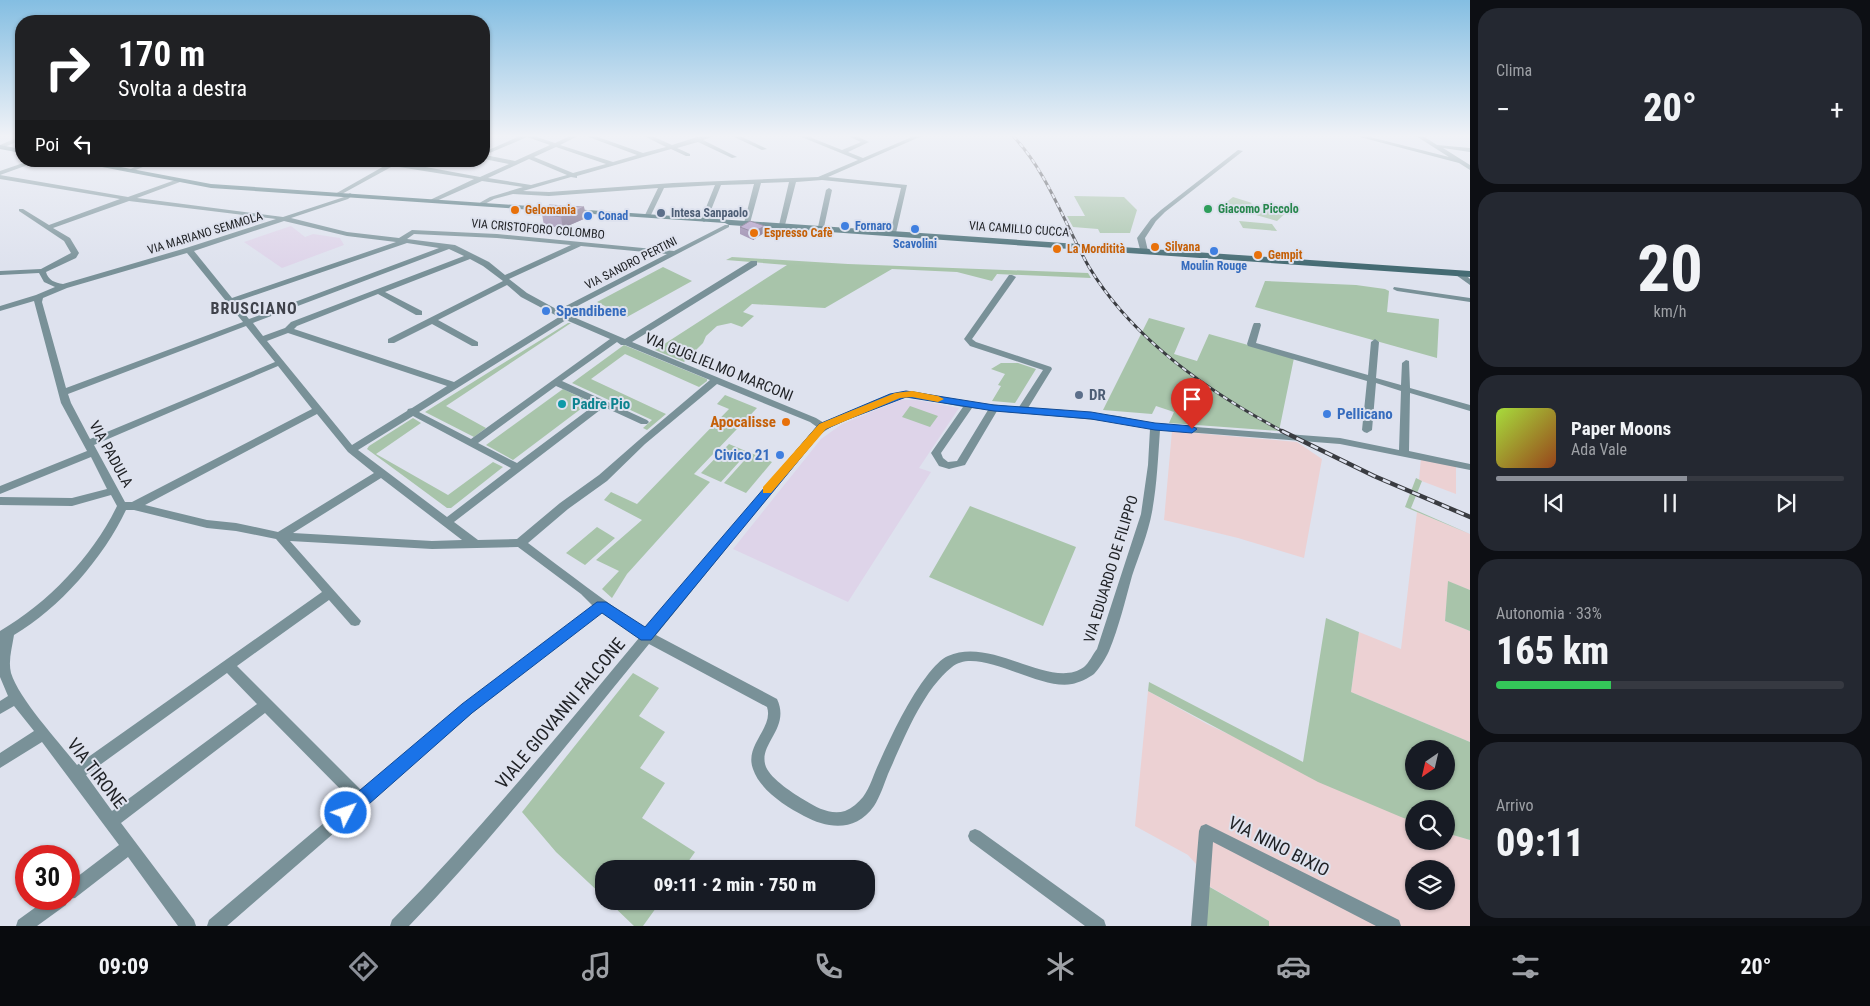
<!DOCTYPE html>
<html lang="it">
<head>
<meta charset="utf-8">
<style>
	body { margin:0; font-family:"Roboto Condensed",sans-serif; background:#242831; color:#f1f3f6; height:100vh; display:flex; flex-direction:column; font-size:19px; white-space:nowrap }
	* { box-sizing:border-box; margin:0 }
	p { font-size:16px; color:#9ea1a6 }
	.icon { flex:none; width:28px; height:28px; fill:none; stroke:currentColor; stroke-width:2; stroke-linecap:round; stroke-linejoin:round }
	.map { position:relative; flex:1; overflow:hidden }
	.panel { display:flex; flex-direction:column; gap:8px; padding:8px; background:#0d0f14; width:400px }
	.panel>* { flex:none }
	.top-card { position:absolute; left:15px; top:15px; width:475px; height:152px; border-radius:20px; box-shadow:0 1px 4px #0004; background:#202124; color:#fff; overflow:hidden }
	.needle { width:32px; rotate:214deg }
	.tools { position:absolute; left:1405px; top:740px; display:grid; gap:10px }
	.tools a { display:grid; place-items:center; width:50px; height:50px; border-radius:50%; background:#171b24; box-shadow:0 1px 4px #0004; font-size:25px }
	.speed { position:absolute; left:15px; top:845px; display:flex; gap:10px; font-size:25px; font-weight:700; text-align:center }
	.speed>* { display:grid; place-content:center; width:65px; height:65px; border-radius:50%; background:#171b24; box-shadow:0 1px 4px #0004; line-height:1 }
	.speed .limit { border:8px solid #d22; background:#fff; color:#111 }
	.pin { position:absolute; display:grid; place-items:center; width:42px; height:42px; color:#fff; margin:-51px -21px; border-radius:50% 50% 50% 0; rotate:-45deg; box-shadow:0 0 5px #0007 }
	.pin .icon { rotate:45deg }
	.me { position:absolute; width:55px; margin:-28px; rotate:49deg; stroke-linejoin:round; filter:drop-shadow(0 0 4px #0008) }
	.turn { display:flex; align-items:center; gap:18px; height:105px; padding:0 20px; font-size:22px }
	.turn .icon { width:65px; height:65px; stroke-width:2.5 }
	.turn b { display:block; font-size:35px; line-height:42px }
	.then { display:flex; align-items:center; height:48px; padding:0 20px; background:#0003; gap:10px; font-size:19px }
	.big { font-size:38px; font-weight:800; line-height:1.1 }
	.panel .tile { flex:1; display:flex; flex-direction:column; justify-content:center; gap:8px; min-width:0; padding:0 18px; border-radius:20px; background:#242831 }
	.panel .dial { align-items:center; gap:0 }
	.dial b { font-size:65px; line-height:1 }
	.song { display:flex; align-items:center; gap:15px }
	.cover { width:60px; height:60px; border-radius:8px; background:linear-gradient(135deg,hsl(80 70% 55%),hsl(20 70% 35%)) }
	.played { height:5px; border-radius:2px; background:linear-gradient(90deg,#8c9099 55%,#363941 55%) }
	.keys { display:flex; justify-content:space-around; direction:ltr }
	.heat { display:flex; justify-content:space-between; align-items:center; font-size:28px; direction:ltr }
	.charge { height:8px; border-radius:4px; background:linear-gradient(90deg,#34c759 33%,#363941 0) }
	.trip { position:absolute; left:595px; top:860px; width:280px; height:50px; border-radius:20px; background:#171b24; box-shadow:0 1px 4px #0004; font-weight:800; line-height:50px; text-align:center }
	.dock { display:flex; height:80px; justify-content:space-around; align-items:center; background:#090b0e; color:#9ea1a6 }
	.dock .icon { width:35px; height:35px }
	.dock .active { color:#8c9099 }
	.dock b { font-size:22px; color:#f1f3f6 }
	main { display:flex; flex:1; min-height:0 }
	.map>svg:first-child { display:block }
	.industrial { fill:#ecd1d3; fill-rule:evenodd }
	.education { fill:#ded4e9 }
	.green { fill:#a8c4aa; fill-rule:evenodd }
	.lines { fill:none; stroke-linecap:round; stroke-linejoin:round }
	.street { fill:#799198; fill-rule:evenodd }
	.secondary { fill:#456b73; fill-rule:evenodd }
	.rail-far1-casing { stroke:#3a3c41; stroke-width:3 }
	.rail-casing { stroke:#3a3c41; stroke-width:4.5 }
	.rail-far1 { stroke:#dee2ee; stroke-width:2; stroke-dasharray:5; stroke-linecap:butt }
	.rail { stroke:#dee2ee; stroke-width:2.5; stroke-dasharray:8; stroke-linecap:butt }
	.wall { fill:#9684a9 }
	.shaded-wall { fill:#7a6c8a }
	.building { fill:#af9ac5; stroke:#7a6c8a }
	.route { fill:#1a73e8; stroke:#114b97 }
	.slow { fill:#f59e0b }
	.leisure-dot { fill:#2e9e5b; stroke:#dee2ee; stroke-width:2 }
	.food-dot { fill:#e8710a; stroke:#dee2ee; stroke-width:2 }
	.service-dot { fill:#5c6f8a; stroke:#dee2ee; stroke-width:2 }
	.shop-dot { fill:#3f7fe0; stroke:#dee2ee; stroke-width:2 }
	.culture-dot { fill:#0f9aa8; stroke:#dee2ee; stroke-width:2 }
	.labels { text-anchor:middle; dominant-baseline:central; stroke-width:4; stroke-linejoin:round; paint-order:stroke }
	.far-leisure-label { font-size:12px; font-weight:bold; fill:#27864d; stroke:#dee2ee; text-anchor:start }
	.far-food-label { font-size:12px; font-weight:bold; fill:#c56008; stroke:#dee2ee; text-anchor:start }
	.far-service-label { font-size:12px; font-weight:bold; fill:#4e5e75; stroke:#dee2ee; text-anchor:start }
	.far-shop-label { font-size:12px; font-weight:bold; fill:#366cbe; stroke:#dee2ee; text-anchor:start }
	.far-street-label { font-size:12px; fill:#212327; stroke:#dee2ee }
	.shop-label { font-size:15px; font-weight:bold; fill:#366cbe; stroke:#dee2ee; text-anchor:start }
	.street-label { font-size:15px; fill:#212327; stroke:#dee2ee }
	.service-label { font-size:15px; font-weight:bold; fill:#4e5e75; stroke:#dee2ee; text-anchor:start }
	.culture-label { font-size:15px; font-weight:bold; fill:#0d838f; stroke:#dee2ee; text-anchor:start }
	.food-label { font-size:15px; font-weight:bold; fill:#c56008; stroke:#dee2ee; text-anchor:end }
	.far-district-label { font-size:16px; font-weight:bold; letter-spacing:1px; fill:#3f424b; stroke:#dee2ee }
	.near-street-label { font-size:18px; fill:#212327; stroke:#dee2ee }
</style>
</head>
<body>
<main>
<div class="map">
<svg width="1470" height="926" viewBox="0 0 1470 926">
	<rect width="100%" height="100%" fill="#dee2ee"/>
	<path class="industrial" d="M1172,431L1297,442L1322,459L1304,558L1238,538L1164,520Z
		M1421,458L1456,464V494L1419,480Z
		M1417,512L1470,534V590L1449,582L1445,621L1470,631V742L1351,692L1359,632L1401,649Z
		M1148,691L1207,724L1414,822V841H1446V833L1470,840V926H1269V921L1195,878L1196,864L1188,855L1135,826ZM1414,869H1446V901H1414Z"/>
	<path class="education" d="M291,226L305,237L313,234L340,238L344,245L282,268L244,242Z
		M900,400H917L959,408L919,468L931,472L848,602L733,549L821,439L842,424Z"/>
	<path class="green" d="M1074,196L1124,197L1137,210L1130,233H1100L1098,229L1073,227L1067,216H1085Z
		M1233,197L1252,203L1239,214L1219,208Z
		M1270,203L1290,209L1277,221L1256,215Z
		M1239,221L1272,224L1277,231L1243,228Z
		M732,257L848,264L1088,273L1091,278L997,274L992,281L957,272L892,269L825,308L752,304L743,312L754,316L742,327L731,323L717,326L706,336L703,343L684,362L655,350L787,265L726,260Z
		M663,267L692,281L627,317L597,302Z
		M1265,281L1356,285L1385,289L1389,291L1387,312L1439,319L1437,358L1255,307Z
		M1149,318L1185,328L1174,354L1197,361L1209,334L1294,358L1279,431L1169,423L1174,412L1156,406L1152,414L1103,410Z
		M568,323H571L446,406L486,428L474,437L425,412Z
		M624,345L707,379V381L699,387L625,354L591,379L666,414L647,430L643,428L652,420L572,383Z
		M1001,363H1018L1036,369L1015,403L992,401L1001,386L998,385L1005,374L991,369Z
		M563,389L590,402L513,460L486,445Z
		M725,395L757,408L694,474L710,482L627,574L612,598L602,589L619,571L596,560L642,520L604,500L611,492L637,504L729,409L717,404Z
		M910,406L938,416L930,427L902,417Z
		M413,418L421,423L376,454L448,495L493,462L503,467L451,508H447L367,449L369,446Z
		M729,444L748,452L721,482L701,473Z
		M751,453L772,462L746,493L724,483Z
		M1416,478L1422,481L1411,508L1470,534L1405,507Z
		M970,506L1076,547L1043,626L929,577Z
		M597,527L615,538L585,565L566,553Z
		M1448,581L1470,590V631L1445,621Z
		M1326,618L1359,632L1351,692L1470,742V840L1446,833V809H1414V822L1401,817L1318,782L1148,691L1149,682L1303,762ZM1414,749H1446V781H1414Z
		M633,673L659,688L639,716L665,732L640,768L665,783L642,818L695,852L683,869H604V897L556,852L522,812Z
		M1208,886L1269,921V926H1206Z
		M608,901H661L643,926H634Z"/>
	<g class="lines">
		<path class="street" d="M21,136V140L0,149V145Z
			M520,136H534L555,143L570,136H578L560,145L613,162L637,155L586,136H595L643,153L666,147L644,136H652L672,145L697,137L714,136L703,140L737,157L732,158L698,142L677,148L690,154V156H686L671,149L577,176V178L571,177L523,191L549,192L673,183L818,177L858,160L799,136H807L842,150L861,142L848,136H856L869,142L848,152L863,158L914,136H922L828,177L907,185L896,233L893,235L890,233L901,188L822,180L796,182L785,225L782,227L779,225L789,182L761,183L750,223L747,225L744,223L754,184L721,185L707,220L704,222L701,220L715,185L664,188L651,215L648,217L645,215L658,188L549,196L513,194L494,199L483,205L480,203L481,202L490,197L523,187L482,181L434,202L431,200L432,199L474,179L393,166L340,195L335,194L386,165L372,161H393L480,177L509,164L484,159V152ZM527,137L550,145L515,161L485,155ZM556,147L606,164L573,173L534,157ZM529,159L567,175L531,185L488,178Z
			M732,136H740L767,149L762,150Z
			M1356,136H1366L1449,157L1416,136H1423L1437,145L1470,148V152L1443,148L1470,165V170L1459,163Z
			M1238,150L1243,151L1165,212L1156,221L1145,238L1148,251L1141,253L1137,238L1151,219L1161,210Z
			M29,161H39L0,175V171Z
			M148,161H157L131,172L126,171Z
			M0,175L128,197L178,179L180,180V182L137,198L283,217L344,197L350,193L353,195L348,199L291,218L347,232L399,238L412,230L497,234L674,251L725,225H729V227L564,313L625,339L751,261H757V265L632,342L816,418L824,423L891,394L912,391L969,402L1019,407L1043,370L970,346L964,339L1009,275H1012L1016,277L972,339L976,342L1051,367L1052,369L1028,408L1118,416L1155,424L1340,438L1399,450L1401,391L1376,383L1372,430L1367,433L1364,432L1362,430L1367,381L1248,346L1247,344L1253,325L1254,323H1260L1261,325L1256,343L1368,375L1371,342L1375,339L1379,342L1376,378L1401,385L1402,363L1406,360L1409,361L1410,388L1470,405V411L1410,393L1409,451L1470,464V470L1340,444L1160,430C1158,458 1157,485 1152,512C1148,534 1139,555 1132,576C1125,601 1119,627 1109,651C1106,658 1099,669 1094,674C1089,678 1078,683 1072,684C1039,691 978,645 952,667C922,691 904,739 888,774C884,784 880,797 874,806C856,832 828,829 804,816C785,806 760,790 753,769C744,745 774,728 767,707L649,644C571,739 495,837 409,926H390L392,920C480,831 559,734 639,638L601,612L472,713L227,926H207L209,920L351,800L265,713L121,823L194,920L196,926H178L128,857L75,898L68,899L66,905L37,926H16L18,920L47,899H69V883L119,845L42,742L0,768V753L34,731L14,706L0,714V701L8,696L0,677V631C48,603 93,556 117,506L111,495L72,506L0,505V497L72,498L107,489L91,457L0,494V486L87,451L61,403L34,301L0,311V306L36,295L55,287L44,282L39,273L0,275V271L41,269L71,253L64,241L19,211V209H23L49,225L120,199L0,179ZM129,201L276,219L186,248L63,284C55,283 48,280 46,272L76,258L79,253L70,238L53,228ZM284,221L347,236L396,242L232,298L194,251ZM414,234L497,238L571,245L505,275L489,262L455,245L407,239ZM407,243L439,248L249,319L235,302ZM581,246L667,254L558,310L527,293L509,279ZM449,249L464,256L291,322L285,328L263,336L253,323ZM187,253L243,322L66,388L42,302L43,298L67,288ZM470,259L483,266L503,281L388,339V343H394L432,324L472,346H478V342L438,320L507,285L521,297L559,317L454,382L294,329L297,326L378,294L416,315H422V311L385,292ZM566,320L610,339L471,439L419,412ZM246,326L275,362L90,439L71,403L68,394ZM288,333L447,386L412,408L408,409L407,411L352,445L267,341ZM617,342L621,345H625L710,380L639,440L599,475L560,503L517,539L478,540L454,522L604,407L641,424H647L649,422L647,420L562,381ZM278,366L312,409L132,502H125L94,445ZM717,384L810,422L817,427L810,434L646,629C605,602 567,572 528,543L568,509L607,481L645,444ZM556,386L596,404L517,463L478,443ZM912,397L963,407L931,453L939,466L949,469L965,465L997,411L1118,422L1150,429L1148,465L1141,514L1097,649C1093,654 1089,663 1084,667C1051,691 993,636 948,656C941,659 934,667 929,673C908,700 893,732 879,763C874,773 870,788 863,797C858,803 852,808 845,811C831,815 817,808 806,801C794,794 771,779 766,767C757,744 791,729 777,699L656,635L816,438C837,419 884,400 912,397ZM972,408L988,410L957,461L948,462L943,458L941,453ZM317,414L348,452L374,473L278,532L236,523L207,520L145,505ZM413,416L511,468L447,517L358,450ZM381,478L462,540L432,541L293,533ZM126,510H134L207,528L236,531L276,539L322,592L77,765C59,742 19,699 11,673C8,661 12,648 14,635C59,609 104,557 126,510ZM290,541L432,549L518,547L581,594L593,606L462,705L362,791L237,666L329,600L351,625L355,626L359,625L361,621ZM227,673L257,704L112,811L86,775Z
			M829,188L832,190L824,227L821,229L818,227L826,190Z
			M1456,271H1462L1470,279V285L1456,275Z
			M1394,287L1470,298V302L1397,291L1393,289Z
			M1206,824L1399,920L1401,926H1376L1213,842L1207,926H1191L1199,831L1201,826Z
			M975,829L980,831L1104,920L1106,926H1085L970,841L968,836L970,831Z"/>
		<path class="secondary" d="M0,145L21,149V153L0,149Z
			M71,161H89L211,184L1470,271V277L729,225L725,223L211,188Z"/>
		<g class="rail-far1-casing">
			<path id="rail-far1" d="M1013,136C1047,171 1065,225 1089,267C1133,340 1210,393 1284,432"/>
		</g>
		<g class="rail-casing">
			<path id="rail" d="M1282,431L1374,476L1470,517"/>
		</g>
		<use href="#rail-far1" class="rail-far1"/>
		<use href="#rail" class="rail"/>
	</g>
	<path class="wall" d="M584,207L586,218L563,228L544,226L542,214Z
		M765,226L764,233L753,240L740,234V227Z"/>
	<path class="shaded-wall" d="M584,207L586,218L563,228L561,217Z
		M765,226L764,233L753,240V232Z"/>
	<path class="building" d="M549,205L584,207L561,217L542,214Z
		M750,221L765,226L753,232L740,227Z"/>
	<linearGradient id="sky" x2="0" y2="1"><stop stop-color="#84bee2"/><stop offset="0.51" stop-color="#f0f2f7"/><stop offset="1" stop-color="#f0f2f7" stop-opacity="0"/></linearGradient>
	<rect width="1470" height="266" fill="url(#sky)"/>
	<path class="route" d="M906,391L994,405L1091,412L1155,423L1192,426L1197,429L1192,433L1155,430L1091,419L994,411L906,397L846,420L826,429L817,438L651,640H641L602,613L472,713L352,819L346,821L340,819L338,813L340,807L462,704L597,602H606L645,627L819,424L890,394Z"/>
	<path class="slow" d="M912,391L938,396L944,399L938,402L912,397L900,398L826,429L771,493H763V487L819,424L895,393Z"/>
	<circle class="leisure-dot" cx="1208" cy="209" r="5"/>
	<g class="food-dot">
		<circle cx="515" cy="210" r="5"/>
		<circle cx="754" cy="233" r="5"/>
		<circle cx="1155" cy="247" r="5"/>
		<circle cx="1057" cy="249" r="5"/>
		<circle cx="1258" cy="255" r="5"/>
		<circle cx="786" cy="422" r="5"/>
	</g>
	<g class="service-dot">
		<circle cx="661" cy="213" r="5"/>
		<circle cx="1079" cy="395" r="5"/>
	</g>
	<g class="shop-dot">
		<circle cx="588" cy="216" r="5"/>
		<circle cx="845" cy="226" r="5"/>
		<circle cx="915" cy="229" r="5"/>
		<circle cx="1214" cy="251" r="5"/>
		<circle cx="546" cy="311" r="5"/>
		<circle cx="1327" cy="414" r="5"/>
		<circle cx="780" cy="455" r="5"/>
	</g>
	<circle class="culture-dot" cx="562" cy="404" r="5"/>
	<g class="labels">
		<g class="far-leisure-label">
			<text x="1218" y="209">Giacomo Piccolo</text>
		</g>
		<g class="far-food-label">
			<text x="525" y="210">Gelomania</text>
			<text x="764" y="233">Espresso Cafè</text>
			<text x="1165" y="247">Silvana</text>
			<text x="1067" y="249">La Morditità</text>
			<text x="1268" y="255">Gempit</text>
		</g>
		<g class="far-service-label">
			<text x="671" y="213">Intesa Sanpaolo</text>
		</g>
		<g class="far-shop-label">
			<text x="598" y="216">Conad</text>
			<text x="855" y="226">Fornaro</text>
			<text x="915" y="244" text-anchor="middle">Scavolini</text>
			<text x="1214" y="266" text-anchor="middle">Moulin Rouge</text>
		</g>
		<g class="far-street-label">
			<text transform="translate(538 229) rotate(5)">VIA CRISTOFORO COLOMBO</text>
			<text transform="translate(1019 229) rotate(4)">VIA CAMILLO CUCCA</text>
			<text transform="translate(205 233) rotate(-17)">VIA MARIANO SEMMOLA</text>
			<text transform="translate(631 263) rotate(-27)">VIA SANDRO PERTINI</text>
		</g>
		<g class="shop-label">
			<text x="556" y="311">Spendibene</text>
			<text x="1337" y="414">Pellicano</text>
			<text x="770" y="455" text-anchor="end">Civico 21</text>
		</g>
		<g class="street-label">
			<text transform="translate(719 367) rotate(22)">VIA GUGLIELMO MARCONI</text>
			<text transform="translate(111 454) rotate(61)">VIA PADULA</text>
			<text transform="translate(1111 569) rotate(-73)">VIA EDUARDO DE FILIPPO</text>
		</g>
		<g class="service-label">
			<text x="1089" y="395">DR</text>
		</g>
		<g class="culture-label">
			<text x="572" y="404">Padre Pio</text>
		</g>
		<g class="food-label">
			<text x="776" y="422">Apocalisse</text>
		</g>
		<g class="far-district-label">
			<text x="254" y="308">BRUSCIANO</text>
		</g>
		<g class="near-street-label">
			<text transform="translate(560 713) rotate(-50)">VIALE GIOVANNI FALCONE</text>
			<text transform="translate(97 773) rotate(52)">VIA TIRONE</text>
			<text transform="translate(1279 846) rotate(27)">VIA NINO BIXIO</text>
		</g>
	</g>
</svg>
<div class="tools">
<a><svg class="needle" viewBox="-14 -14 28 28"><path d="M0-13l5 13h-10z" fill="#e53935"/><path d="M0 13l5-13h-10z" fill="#9ea1a6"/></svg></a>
<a><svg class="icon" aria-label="search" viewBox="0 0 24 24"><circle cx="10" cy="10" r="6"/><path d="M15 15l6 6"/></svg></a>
<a><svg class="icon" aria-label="layers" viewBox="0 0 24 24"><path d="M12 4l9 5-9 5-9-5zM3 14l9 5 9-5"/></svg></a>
</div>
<div class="speed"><div class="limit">30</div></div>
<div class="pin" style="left:1192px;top:429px;background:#d93025"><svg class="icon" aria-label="arrive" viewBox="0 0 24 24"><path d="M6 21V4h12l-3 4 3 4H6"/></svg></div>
<svg class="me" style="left:346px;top:813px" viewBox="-20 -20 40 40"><circle r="17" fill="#1a73e8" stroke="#fff" stroke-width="3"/><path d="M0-11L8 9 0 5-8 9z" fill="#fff"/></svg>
<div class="trip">09:11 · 2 min · 750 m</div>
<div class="top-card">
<div class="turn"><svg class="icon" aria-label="right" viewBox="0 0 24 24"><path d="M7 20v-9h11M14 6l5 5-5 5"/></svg><div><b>170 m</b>Svolta a destra</div></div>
<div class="then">Poi<svg class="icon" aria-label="left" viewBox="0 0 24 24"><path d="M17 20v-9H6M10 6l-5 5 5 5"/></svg></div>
</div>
</div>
<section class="panel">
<div class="tile"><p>Clima</p>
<div class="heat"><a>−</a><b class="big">20°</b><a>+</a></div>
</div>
<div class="tile dial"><b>20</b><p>km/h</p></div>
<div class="tile">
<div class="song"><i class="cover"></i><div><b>Paper Moons</b><p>Ada Vale</p></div></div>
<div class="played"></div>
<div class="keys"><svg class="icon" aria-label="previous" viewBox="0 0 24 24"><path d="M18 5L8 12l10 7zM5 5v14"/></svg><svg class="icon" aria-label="pause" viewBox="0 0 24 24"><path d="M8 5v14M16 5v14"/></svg><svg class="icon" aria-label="next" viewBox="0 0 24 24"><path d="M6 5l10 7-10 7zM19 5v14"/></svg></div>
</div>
<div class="tile"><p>Autonomia · 33%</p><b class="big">165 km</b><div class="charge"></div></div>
<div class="tile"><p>Arrivo</p><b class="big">09:11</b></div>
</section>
</main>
<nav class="dock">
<b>09:09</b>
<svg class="icon active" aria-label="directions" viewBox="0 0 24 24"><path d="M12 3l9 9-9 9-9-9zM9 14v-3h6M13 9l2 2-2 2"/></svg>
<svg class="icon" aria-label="music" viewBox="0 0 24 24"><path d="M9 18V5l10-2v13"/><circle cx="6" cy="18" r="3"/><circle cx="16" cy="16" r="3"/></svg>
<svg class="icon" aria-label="phone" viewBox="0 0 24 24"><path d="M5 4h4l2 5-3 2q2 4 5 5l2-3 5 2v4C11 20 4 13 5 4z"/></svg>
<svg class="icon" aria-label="climate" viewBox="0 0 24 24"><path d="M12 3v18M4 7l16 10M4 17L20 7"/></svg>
<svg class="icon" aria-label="car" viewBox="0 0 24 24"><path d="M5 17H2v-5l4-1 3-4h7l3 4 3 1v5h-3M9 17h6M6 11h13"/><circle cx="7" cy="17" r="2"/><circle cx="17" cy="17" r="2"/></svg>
<svg class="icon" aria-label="filters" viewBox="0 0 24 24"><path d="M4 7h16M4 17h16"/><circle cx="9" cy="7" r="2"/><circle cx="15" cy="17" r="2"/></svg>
<b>20°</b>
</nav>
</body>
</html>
